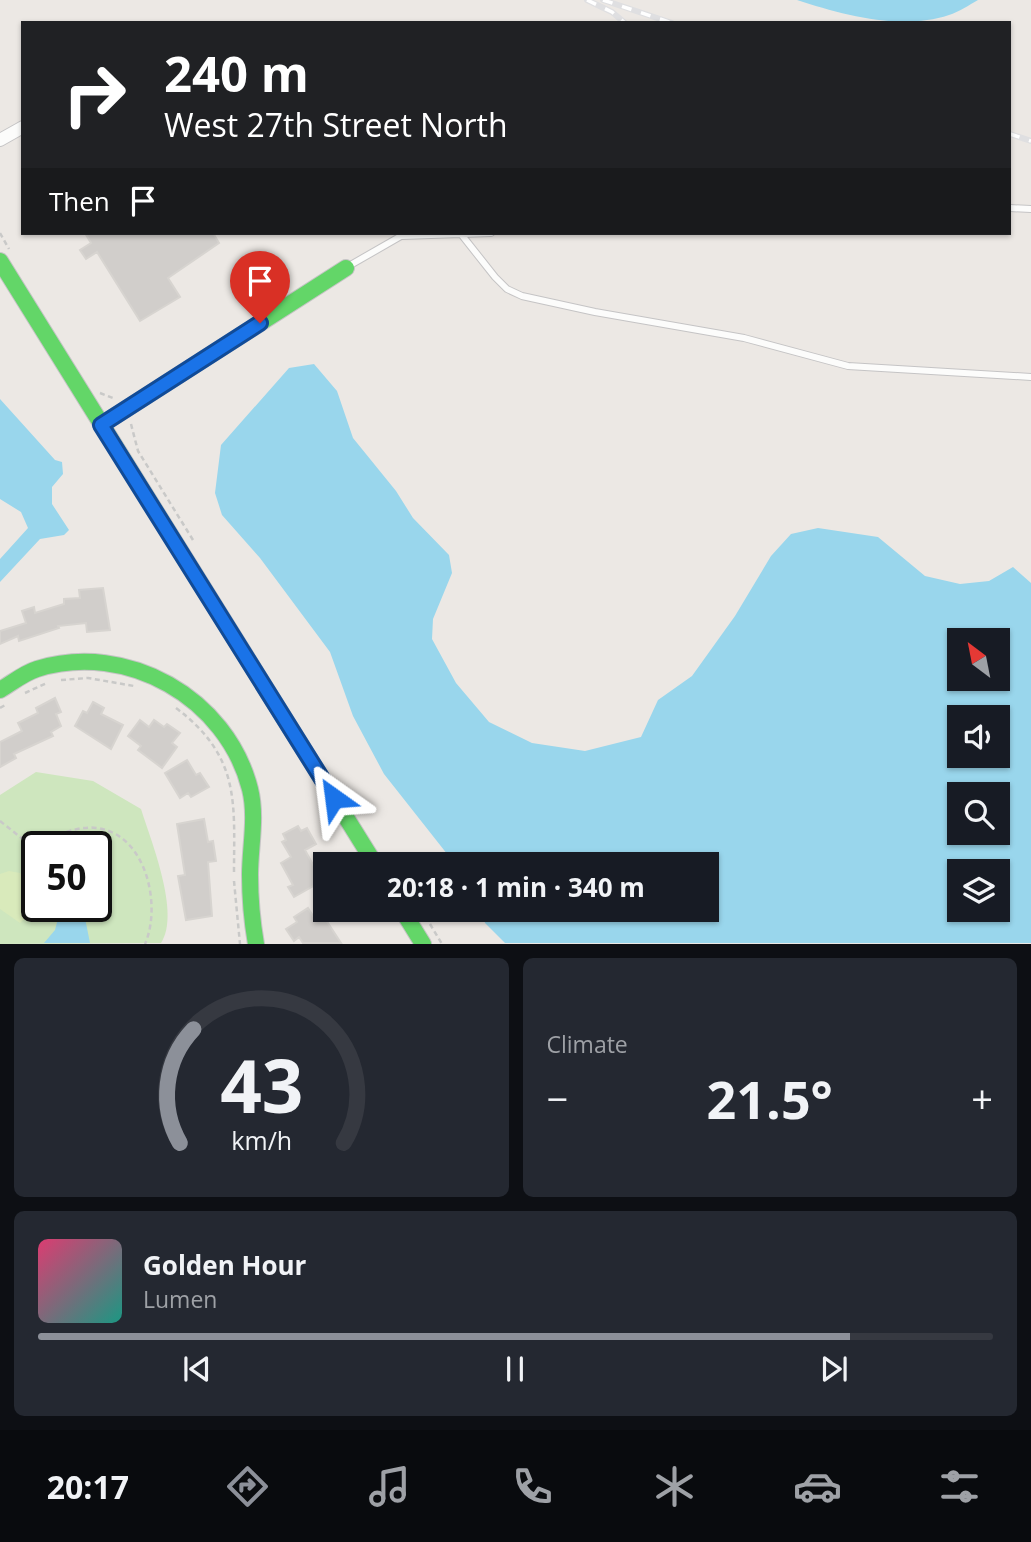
<!DOCTYPE html>
<html lang="en">
<head>
<meta charset="utf-8">
<style>
	body { margin:0; font-family:"Open Sans",sans-serif; background:#242831; color:#f1f3f6; height:100vh; display:flex; flex-direction:column; font-size:26px; white-space:nowrap }
	* { box-sizing:border-box; margin:0 }
	p { font-size:23px; color:#9ea1a6 }
	.icon { flex:none; width:38px; height:38px; fill:none; stroke:currentColor; stroke-width:2; stroke-linecap:round; stroke-linejoin:round }
	.map { position:relative; height:944px; overflow:hidden }
	.drawer { display:flex; flex-direction:column; gap:14px; padding:14px; background:#0d0f14; flex:1 }
	.drawer>* { flex:none }
	.guide { position:absolute; left:21px; top:21px; width:990px; height:214px; border-radius:0px; box-shadow:0 2px 5px #0004; background:#202124; color:#fff; overflow:hidden }
	.needle { width:46px; rotate:328deg }
	.tools { position:absolute; left:947px; top:628px; display:grid; gap:14px }
	.tools a { display:grid; place-items:center; width:63px; height:63px; border-radius:0px; background:#171b24; box-shadow:0 2px 5px #0004; font-size:35px }
	.speed { position:absolute; left:21px; top:831px; display:flex; gap:14px; font-size:35px; font-weight:700; text-align:center }
	.speed>* { display:grid; place-content:center; width:91px; height:91px; border-radius:50%; background:#171b24; box-shadow:0 2px 5px #0004; line-height:1 }
	.speed .limit { border:4px solid #111; border-radius:10px; background:#fff; color:#111 }
	.pin { position:absolute; display:grid; place-items:center; width:60px; height:60px; color:#fff; margin:-72px -30px; border-radius:50% 50% 50% 0; rotate:-45deg; box-shadow:0 0 7px #0007 }
	.pin .icon { rotate:45deg }
	.me { position:absolute; width:77px; margin:-38px; rotate:329deg; stroke-linejoin:round; filter:drop-shadow(0 0 5px #0008) }
	.turn { display:flex; align-items:center; gap:24px; height:147px; padding:0 28px; font-size:32px }
	.turn .icon { width:91px; height:91px; stroke-width:2.5 }
	.turn b { display:block; font-size:49px; line-height:60px }
	.then { display:flex; align-items:center; height:66px; padding:0 28px; background:#0003; gap:14px; font-size:26px }
	.big { font-size:52px; font-weight:700; line-height:1.1 }
	.drawer .card { flex:1; display:flex; flex-direction:column; justify-content:center; gap:10px; min-width:0; padding:0 24px; border-radius:10px; background:#242831 }
	.drawer .dial { align-items:center; gap:0 }
	.dial svg { height:182px; overflow:visible; fill:none; stroke:#363941; stroke-width:7; stroke-linecap:round; text-anchor:middle }
	.dial text { fill:#f1f3f6; stroke:none }
	.song { display:flex; align-items:center; gap:21px }
	.cover { width:84px; height:84px; border-radius:10px; background:linear-gradient(135deg,hsl(340 70% 55%),hsl(170 70% 35%)) }
	.played { height:7px; border-radius:4px; background:linear-gradient(90deg,#8c9099 85%,#363941 85%) }
	.keys { display:flex; justify-content:space-around; direction:ltr }
	.heat { display:flex; justify-content:space-between; align-items:center; font-size:38px; direction:ltr }
	.drawer .tiles { flex:1; display:grid; gap:14px; grid-template-columns:1fr 1fr }
	.card:last-child { grid-column:span 2 }
	.trip { position:absolute; left:313px; top:852px; width:406px; height:70px; border-radius:0px; background:#171b24; box-shadow:0 2px 5px #0004; font-weight:700; line-height:70px; text-align:center }
	.tabs { display:flex; height:112px; justify-content:space-around; align-items:center; background:#090b0e; color:#9ea1a6 }
	.tabs .icon { width:49px; height:49px }
	.tabs .active { color:#8c9099 }
	.tabs b { font-size:32px; color:#f1f3f6 }
	.map>svg:first-child { display:block }
	.green { fill:#cee6be; fill-rule:evenodd }
	.pitch { fill:#d9eabb }
	.water { fill:#99d6ec; fill-rule:evenodd }
	.building { fill:#d1cecb; stroke:#d7d4d0; stroke-width:2 }
	.lines { fill:none; stroke-linecap:round; stroke-linejoin:round }
	.lane-casing { stroke:#c5c4c5; stroke-width:8 }
	.street-casing { stroke:#c5c4c5; stroke-width:14 }
	.fast-casing { stroke:#c5c4c5; stroke-width:18 }
	.path { stroke:#c9c9c8; stroke-width:2.5; stroke-dasharray:5 3.5; stroke-linecap:butt }
	.lane { stroke:#fcfcfb; stroke-width:6 }
	.street { stroke:#fcfcfb; stroke-width:12 }
	.fast { stroke:#63d668; stroke-width:16 }
	.rail-casing { stroke:#dfdfe1; stroke-width:6 }
	.rail { stroke:#fff; stroke-width:3.5; stroke-dasharray:10; stroke-linecap:butt }
	.route-casing { stroke:#114b97; stroke-width:18 }
	.route { stroke:#1a73e8; stroke-width:12 }
</style>
</head>
<body>
<div class="map">
<svg width="1031" height="944" viewBox="0 0 1031 944">
	<rect width="100%" height="100%" fill="#ece8e4"/>
	<path class="green" d="M36,772L93,781L141,809C151,841 181,914 161,943L0,944V795ZM37,847H96V906H37Z"/>
	<path class="pitch" d="M9,871L20,873L33,890V911L20,923L0,909V874Z"/>
	<path class="water" d="M797,0H978C969,5 959,12 949,15C901,31 843,15 797,0Z
		M314,364L337,391L353,438L396,491L413,518L449,555L452,573L433,619L432,639L456,683L489,722L532,743L585,751L641,737L658,700L692,676L735,616L771,556L791,534L818,528L878,537L925,576L960,584L989,581L1013,567L1031,583V943H505L485,923L481,910H707V864H455L384,774L353,716L330,652L260,558L222,515L215,493L221,445L289,368ZM959,640H998V679H959ZM959,718H998V756H959ZM959,794H998V833H959ZM959,872H998V910H959Z
		M0,399L55,460L62,462L63,474L52,487V504L69,530L64,535L40,539L0,582V559L28,528L21,512L0,499Z
		M61,907H79L85,918L90,943H44L55,930Z"/>
	<path class="building" d="M85,233H213L219,243L168,278L180,297L140,321L97,252L86,259L80,250L91,243Z
		M103,588L110,630L87,632L86,623L58,626L59,628L19,641L18,636L0,644V631L26,623L22,611L34,607L35,613L64,604V599L80,598L79,590Z
		M55,698L61,712L56,714L61,726L51,732L53,736L14,754L16,758L0,767V742L22,731L18,723L38,713L36,708Z
		M93,702L104,708L101,714L123,725L111,749L75,726L83,711L87,713Z
		M140,720L149,727L154,720L164,727L167,724L180,733L172,743L177,747L162,768L138,750L141,746L128,736Z
		M187,760L196,775L200,773L209,787L191,797L188,793L180,798L165,773Z
		M204,819L208,842L213,841L216,861L208,862L212,916L186,920L178,876L185,875L177,824Z
		M298,826L301,831L307,828L316,844L305,850L322,881L294,897L288,887L293,885L281,863L291,857L282,842L286,840L283,834Z
		M308,908L315,919L322,914L341,943H303L299,937L294,941L286,929L297,922L294,917Z"/>
	<g class="lines">
		<g class="lane-casing">
			<path id="lane" d="M1010,208L1031,209
				M461,234L495,277L507,289L522,296L595,312L744,338L848,366L1031,377
				M347,267L401,236L491,233"/>
		</g>
		<g class="street-casing">
			<path id="street" d="M0,140L23,127"/>
		</g>
		<g class="fast-casing">
			<path id="fast" d="M0,261L375,864
				M101,425L346,268
				M0,690C12,683 24,673 37,669C127,641 227,698 250,789C257,817 250,847 250,875C250,898 252,921 256,944
				M402,910L423,944"/>
		</g>
		<path class="path" d="M0,233L9,249
			M100,393L113,398
			M131,424L138,451L193,540
			M61,680L88,678L134,686
			M25,693L47,683
			M0,708L7,704
			M176,708C241,757 234,803 234,874
			M0,821L29,844C52,840 72,825 97,828C146,834 162,905 145,944
			M234,881L240,944
			M430,924L442,944"/>
		<use href="#lane" class="lane"/>
		<use href="#street" class="street"/>
		<use href="#fast" class="fast"/>
		<g class="rail-casing">
			<path id="rail" d="M587,0L612,12L625,23
				M603,0L672,23
				M1010,134L1031,141"/>
		</g>
		<use href="#rail" class="rail"/>
	</g>
	<g class="lines">
		<g class="route-casing">
			<path id="route" d="M260,323L101,425L334,798"/>
		</g>
		<use href="#route" class="route"/>
	</g>
</svg>
<div class="tools">
<a><svg class="needle" viewBox="-14 -14 28 28"><path d="M0-13l5 13h-10z" fill="#e53935"/><path d="M0 13l5-13h-10z" fill="#9ea1a6"/></svg></a>
<a><svg class="icon" aria-label="sound" viewBox="0 0 24 24"><path d="M4 9h4l5-4v14l-5-4H4zM17 9q2 3 0 6"/></svg></a>
<a><svg class="icon" aria-label="search" viewBox="0 0 24 24"><circle cx="10" cy="10" r="6"/><path d="M15 15l6 6"/></svg></a>
<a><svg class="icon" aria-label="layers" viewBox="0 0 24 24"><path d="M12 4l9 5-9 5-9-5zM3 14l9 5 9-5"/></svg></a>
</div>
<div class="speed"><div class="limit">50</div></div>
<div class="pin" style="left:260px;top:323px;background:#d93025"><svg class="icon" aria-label="arrive" viewBox="0 0 24 24"><path d="M6 21V4h12l-3 4 3 4H6"/></svg></div>
<svg class="me" style="left:334px;top:798px" viewBox="-20 -20 40 40"><path d="M0-17L14 15 0 8-14 15z" fill="#1a73e8" stroke="#fff" stroke-width="4"/></svg>
<div class="trip">20:18 · 1 min · 340 m</div>
<div class="guide">
<div class="turn"><svg class="icon" aria-label="right" viewBox="0 0 24 24"><path d="M7 20v-9h11M14 6l5 5-5 5"/></svg><div><b>240 m</b>West 27th Street North</div></div>
<div class="then">Then<svg class="icon" aria-label="arrive" viewBox="0 0 24 24"><path d="M6 21V4h12l-3 4 3 4H6"/></svg></div>
</div>
</div>
<section class="drawer">
<div class="tiles">
<div class="card dial"><svg viewBox="0 0 100 80">
<path d="M14 69A42 42 0 1 1 86 69"/>
<path d="M14 69A42 42 0 0 1 20 19" stroke="#8c9099"/>
<text x="50" y="56" font-size="32" font-weight="700">43</text>
<text x="50" y="72" font-size="11">km/h</text>
</svg></div>
<div class="card"><p>Climate</p>
<div class="heat"><a>−</a><b class="big">21.5°</b><a>+</a></div>
</div>
<div class="card">
<div class="song"><i class="cover"></i><div><b>Golden Hour</b><p>Lumen</p></div></div>
<div class="played"></div>
<div class="keys"><svg class="icon" aria-label="previous" viewBox="0 0 24 24"><path d="M18 5L8 12l10 7zM5 5v14"/></svg><svg class="icon" aria-label="pause" viewBox="0 0 24 24"><path d="M8 5v14M16 5v14"/></svg><svg class="icon" aria-label="next" viewBox="0 0 24 24"><path d="M6 5l10 7-10 7zM19 5v14"/></svg></div>
</div>
</div>
</section>
<nav class="tabs">
<b>20:17</b>
<svg class="icon active" aria-label="directions" viewBox="0 0 24 24"><path d="M12 3l9 9-9 9-9-9zM9 14v-3h6M13 9l2 2-2 2"/></svg>
<svg class="icon" aria-label="music" viewBox="0 0 24 24"><path d="M9 18V5l10-2v13"/><circle cx="6" cy="18" r="3"/><circle cx="16" cy="16" r="3"/></svg>
<svg class="icon" aria-label="phone" viewBox="0 0 24 24"><path d="M5 4h4l2 5-3 2q2 4 5 5l2-3 5 2v4C11 20 4 13 5 4z"/></svg>
<svg class="icon" aria-label="climate" viewBox="0 0 24 24"><path d="M12 3v18M4 7l16 10M4 17L20 7"/></svg>
<svg class="icon" aria-label="car" viewBox="0 0 24 24"><path d="M5 17H2v-5l4-1 3-4h7l3 4 3 1v5h-3M9 17h6M6 11h13"/><circle cx="7" cy="17" r="2"/><circle cx="17" cy="17" r="2"/></svg>
<svg class="icon" aria-label="filters" viewBox="0 0 24 24"><path d="M4 7h16M4 17h16"/><circle cx="9" cy="7" r="2"/><circle cx="15" cy="17" r="2"/></svg>
</nav>
</body>
</html>
